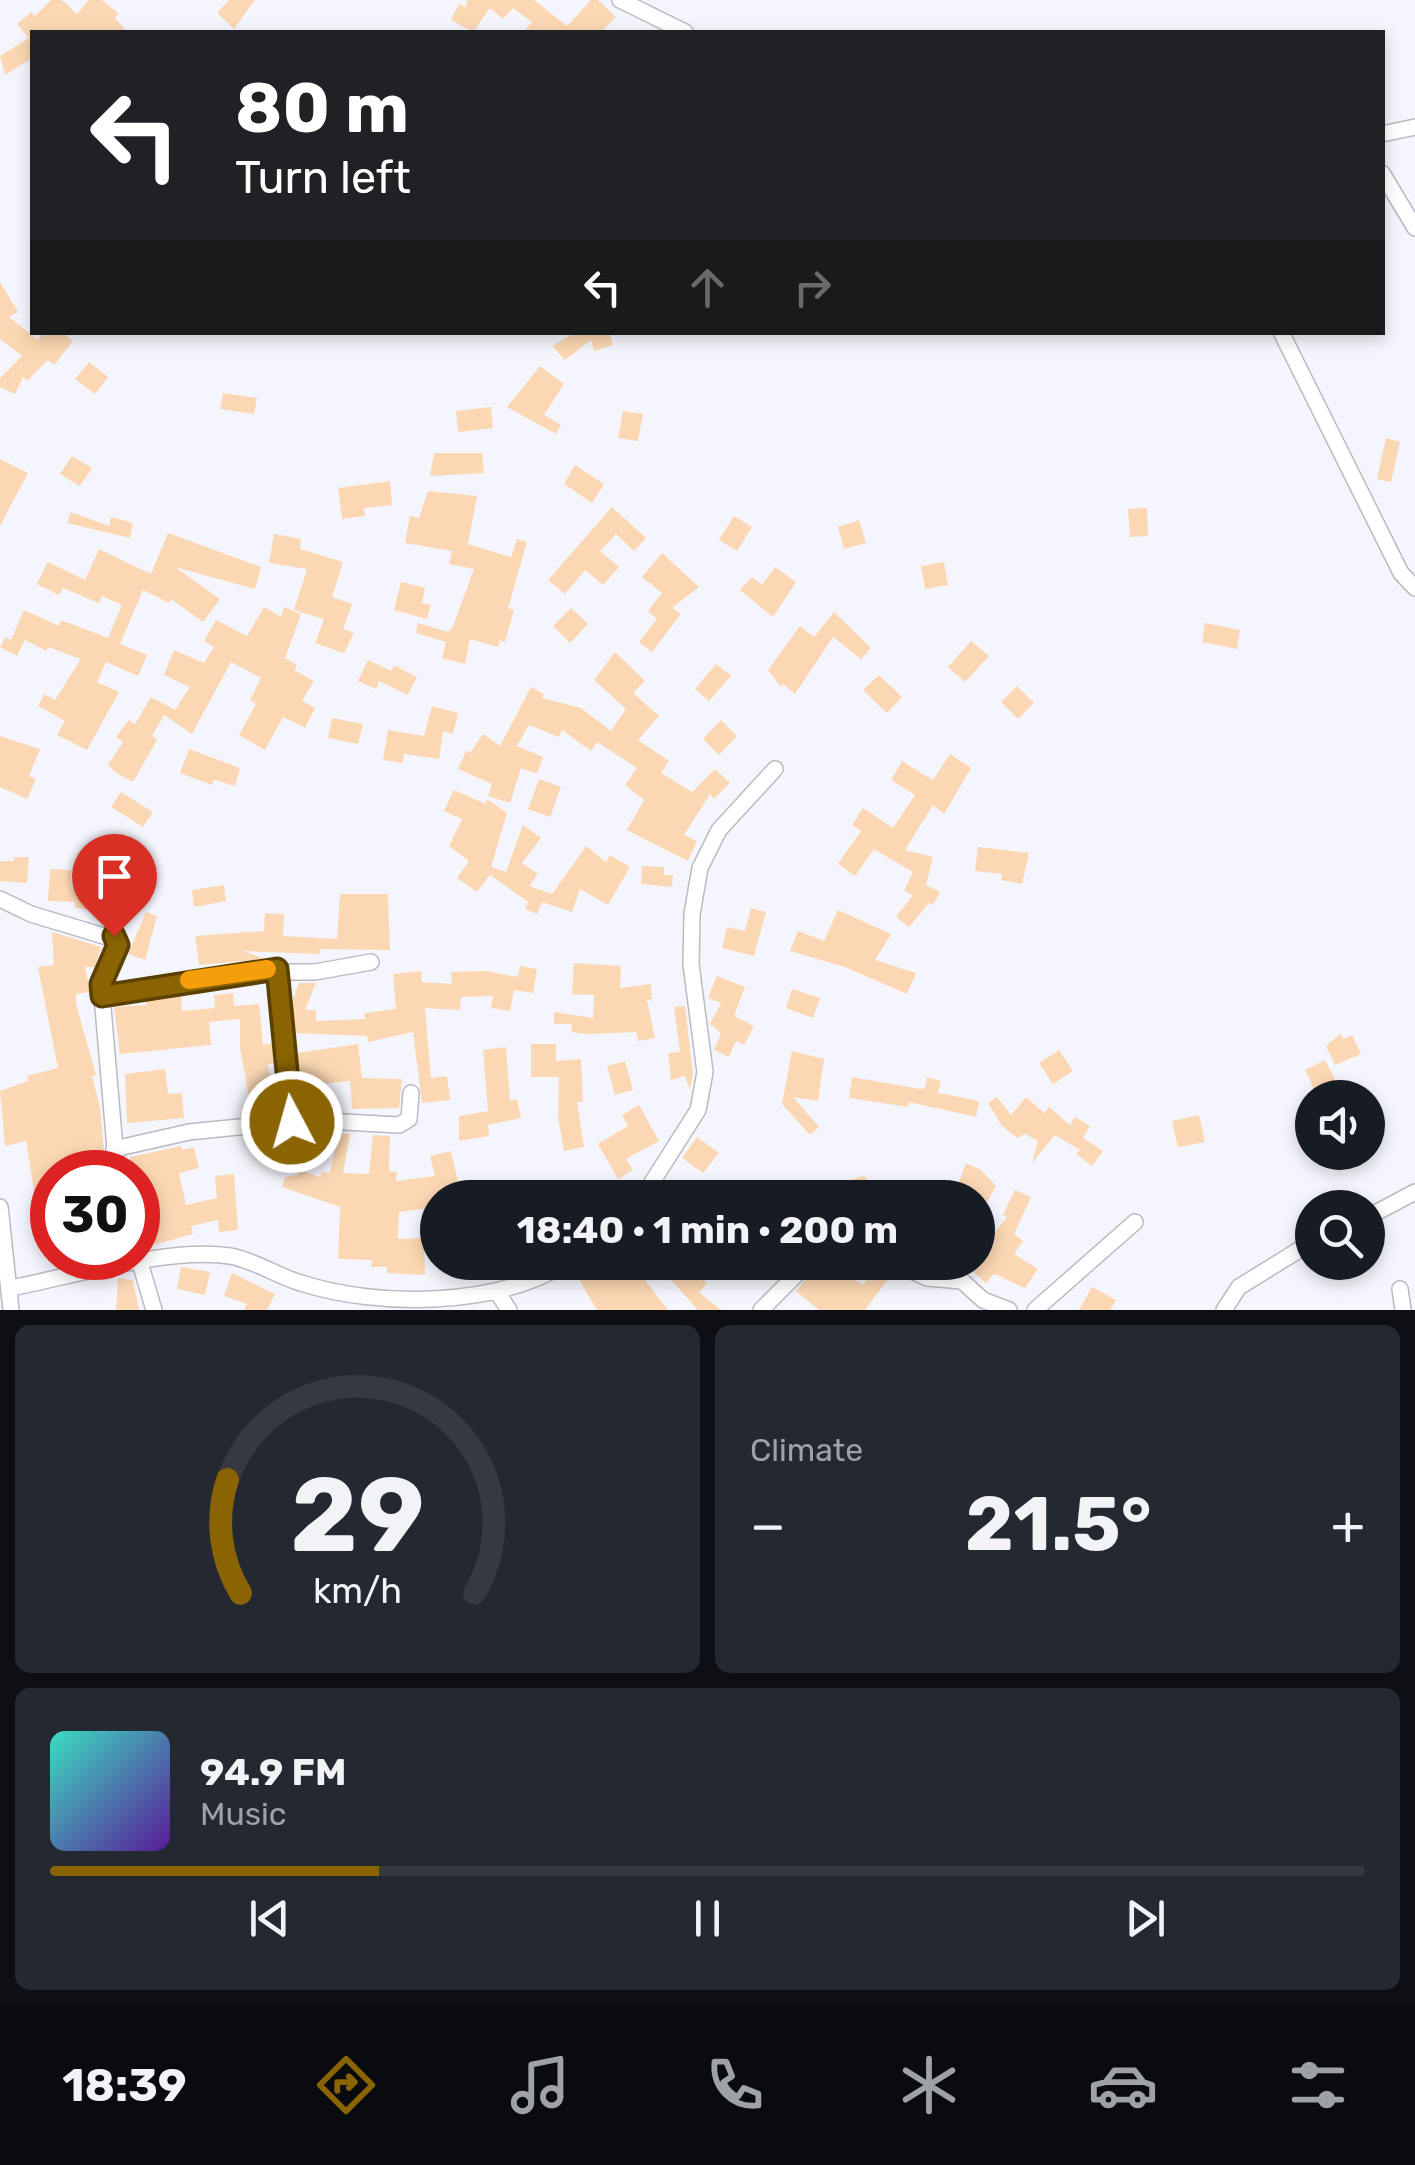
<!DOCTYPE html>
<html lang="en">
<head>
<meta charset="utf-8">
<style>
	body { margin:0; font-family:Rubik,sans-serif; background:#242831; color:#f1f3f6; height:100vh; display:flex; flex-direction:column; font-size:38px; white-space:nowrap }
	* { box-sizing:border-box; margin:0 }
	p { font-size:32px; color:#9ea1a6 }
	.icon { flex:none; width:55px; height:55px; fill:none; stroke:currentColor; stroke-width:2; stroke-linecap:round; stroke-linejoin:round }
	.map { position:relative; height:1310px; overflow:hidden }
	.side { display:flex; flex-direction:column; gap:15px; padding:15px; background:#0d0f14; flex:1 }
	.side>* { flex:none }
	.guide { position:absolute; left:30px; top:30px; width:1355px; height:305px; border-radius:0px; box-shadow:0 5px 15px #0003; background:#202124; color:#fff; overflow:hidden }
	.fabs { position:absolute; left:1295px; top:1080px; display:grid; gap:20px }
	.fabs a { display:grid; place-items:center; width:90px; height:90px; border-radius:50%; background:#171b24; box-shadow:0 5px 15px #0003; font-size:50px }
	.speed { position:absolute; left:30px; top:1150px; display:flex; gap:20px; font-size:50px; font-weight:700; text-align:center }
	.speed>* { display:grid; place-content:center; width:130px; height:130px; border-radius:50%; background:#171b24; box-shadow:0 5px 15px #0003; line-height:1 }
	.speed .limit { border:15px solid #d22; background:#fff; color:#111 }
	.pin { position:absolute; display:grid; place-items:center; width:85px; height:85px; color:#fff; margin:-102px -42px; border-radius:50% 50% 50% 0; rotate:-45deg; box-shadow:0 0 10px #0007 }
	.pin .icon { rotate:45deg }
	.me { position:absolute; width:110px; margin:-55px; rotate:354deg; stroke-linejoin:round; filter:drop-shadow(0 0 8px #0008) }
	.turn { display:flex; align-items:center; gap:35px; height:210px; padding:0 40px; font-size:45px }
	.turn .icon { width:130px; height:130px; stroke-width:2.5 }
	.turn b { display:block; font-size:70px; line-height:85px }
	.lanes { display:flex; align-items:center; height:95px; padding:0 40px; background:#0003; justify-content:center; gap:50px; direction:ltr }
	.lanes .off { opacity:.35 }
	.big { font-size:75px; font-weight:700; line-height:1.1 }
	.side .tile { flex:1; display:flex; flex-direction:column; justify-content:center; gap:15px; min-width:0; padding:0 35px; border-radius:15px; background:#242831 }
	.side .dial { align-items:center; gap:0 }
	.dial svg { height:260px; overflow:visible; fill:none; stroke:#363941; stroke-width:7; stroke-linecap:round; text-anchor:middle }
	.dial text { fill:#f1f3f6; stroke:none }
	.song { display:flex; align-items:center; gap:30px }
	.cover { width:120px; height:120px; border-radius:15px; background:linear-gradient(135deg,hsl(170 70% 55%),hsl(270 70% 35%)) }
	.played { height:10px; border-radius:5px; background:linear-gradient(90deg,#8a6302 25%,#363941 25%) }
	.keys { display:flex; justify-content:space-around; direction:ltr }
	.heat { display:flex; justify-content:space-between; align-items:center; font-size:55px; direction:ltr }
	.side .tiles { flex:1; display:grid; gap:15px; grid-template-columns:1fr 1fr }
	.tile:last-child { grid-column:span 2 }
	.trip { position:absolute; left:420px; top:1180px; width:575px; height:100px; border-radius:50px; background:#171b24; box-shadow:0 5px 15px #0003; font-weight:700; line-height:100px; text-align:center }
	.tabs { display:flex; height:160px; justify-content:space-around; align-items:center; background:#090b0e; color:#9ea1a6 }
	.tabs .icon { width:70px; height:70px }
	.tabs .on { color:#8a6302 }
	.tabs b { font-size:45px; color:#f1f3f6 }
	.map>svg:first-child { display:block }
	.building { fill:#fbd7b3 }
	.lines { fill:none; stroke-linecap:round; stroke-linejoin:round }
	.minor-casing { stroke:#babac2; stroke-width:18 }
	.minor { stroke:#fff; stroke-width:15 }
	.route-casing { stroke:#5a4001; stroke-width:25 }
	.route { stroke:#8a6302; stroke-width:18 }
	.slow { stroke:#f59e0b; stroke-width:18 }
</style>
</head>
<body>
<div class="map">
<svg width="1415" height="1310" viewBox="0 0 1415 1310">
	<rect width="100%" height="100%" fill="#f5f5fd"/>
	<path class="building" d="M51,0H62L77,14L89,0H102L119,14L115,18L127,32H32V58L5,75L0,56L29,38L17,24L31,12L35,16Z
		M229,0H255L234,29L217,13Z
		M467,0H534L567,26L591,0H598L616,17L601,32H523L532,22L513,8L503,19L490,8L473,32L451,20L459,4L466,7Z
		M0,282L18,312L9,317L38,340L44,332H62L73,341L54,365L48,360L27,381L23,377L15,394L0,387V378L22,356L0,339Z
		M576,332H609L613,345L594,351L591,340L565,360L552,346Z
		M89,362L108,377L95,394L75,379Z
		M540,366L564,384L544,415L561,425L556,434L507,407Z
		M223,393L257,398L254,414L220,409Z
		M491,407L493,428L458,432L456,411Z
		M623,411L643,414L638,441L618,438Z
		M1386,438L1400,442L1391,482L1377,479Z
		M434,453H482L484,473L430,476Z
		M72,456L92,468L80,486L60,474Z
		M0,459L28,473L0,526Z
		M575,465L604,484L592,503L564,484Z
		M390,481L392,505L364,508L365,516L342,519L338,488Z
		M428,491L477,496L468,544L511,557L517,539L527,542L508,608L514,610L505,642L500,640L498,647L470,639L465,664L442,658L446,642L416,633L418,623L448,632L453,626L474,569L449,564L452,551L405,543L410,516L419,518Z
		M612,507L646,538L634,551L616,534L600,551L619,567L603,585L585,570L565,594L548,580Z
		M1147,508L1148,536L1130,537L1128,509Z
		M71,512L109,526L111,517L133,523L130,538L67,523Z
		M734,516L752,527L737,551L719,540Z
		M859,520L866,543L844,549L838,527Z
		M168,533L261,567L255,589L175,567L220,599L203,622L171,599L169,603L143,590L120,644L147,655L138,676L106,662L97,682L119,692L87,750L57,735L65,721L38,706L44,694L55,700L81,659L48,647L46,651L25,640L17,656L0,647L5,637L11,640L24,610L59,626L61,620L108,638L122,605L102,596L99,603L63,588L59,595L37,584L48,562L85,580L99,549L151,574Z
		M274,534L301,539L300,549L343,562L332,597L352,604L343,629L354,633L344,653L315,643L324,619L294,610L307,569L269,563Z
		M662,553L699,587L672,608L681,614L652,652L639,642L657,619L648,611L662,593L642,577Z
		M944,562L948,585L925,589L921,566Z
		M775,567L796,582L773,617L740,590L752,577L762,585Z
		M401,582L425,588L422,603L431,605L427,619L394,610Z
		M264,607L281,617L284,607L301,614L285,658L297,665L294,670L314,681L302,701L315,708L305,728L283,717L265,750L239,735L256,704L250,700L261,678L231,662L192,734L164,715L152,736L157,740L133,782L115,772L108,765L123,742L116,737L129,720L135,724L151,697L175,710L190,687L164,675L174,650L204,663L214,647L204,641L216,620L247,636Z
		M571,608L588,624L570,643L553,626Z
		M834,612L871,648L861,659L833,637L795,694L783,684L781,687L768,670L800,626L814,637Z
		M1205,623L1240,630L1237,649L1202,642Z
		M971,641L989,656L965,682L948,667Z
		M615,652L645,681L633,693L659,716L638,740L669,761L661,773L692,792L715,769L730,783L714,799L710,794L684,835L697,841L688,861L627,830L644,800L625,785L637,768L597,742L591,751L562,730L559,737L529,725L517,746L543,757L537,774L521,768L510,803L488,796L492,784L458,769L466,751L470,753L483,734L500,746L531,687L544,694L542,698L581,708L611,731L626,709L594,680Z
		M368,660L391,671L394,665L417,677L408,695L379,681L376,689L358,681Z
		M716,664L731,676L709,701L695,689Z
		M879,675L902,697L887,713L863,690Z
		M1017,686L1034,703L1018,719L1001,702Z
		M432,706L458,713L453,734L443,731L439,759L404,754L403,763L383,760L388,730L424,736Z
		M332,718L363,724L358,744L328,738Z
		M721,720L737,736L719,755L703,739Z
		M0,736L40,749L29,776L36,779L27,799L0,787Z
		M189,749L240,768L235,786L214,780L212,785L180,773Z
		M950,754L971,768L944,814L933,805L905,850L933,857L926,885L940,892L933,905L929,903L909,927L896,917L913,895L904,891L913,872L874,849L855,876L838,864L861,831L852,825L863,808L893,828L915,795L891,780L902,761L933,780Z
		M539,779L561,787L550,817L528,809Z
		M454,790L486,804L487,799L507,813L491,867L506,872L523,825L541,838L522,863L538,874L529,886L552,894L586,846L606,862L610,855L630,867L608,905L580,889L572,912L542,902L537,914L525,909L528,902L490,875L477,892L457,878L469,861L449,846L462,819L444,811Z
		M121,792L153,812L143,827L111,807Z
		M978,847L1029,853L1022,884L1001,880L1002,874L975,871Z
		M14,857H29L27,883L0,881V861H14Z
		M642,866L664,867V875H673L672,887L641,884Z
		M50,869L71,870V887L119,898L118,903L124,905L121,918L74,907L75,902L48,901Z
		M224,885L226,901L194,907L192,890Z
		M340,894H388L390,950L320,949V954L244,951L265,959L199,965L195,936L264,931L265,913L284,914L283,936L337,939Z
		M751,908L766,912L754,956L722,948L727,927L745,931Z
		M838,910L891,934L875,960L916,973L907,994L845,967L790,951L798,931L824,941Z
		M146,912L157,916L145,960L128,954Z
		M52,932L101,947L95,967H85L90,992L76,994V1004L96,1075L92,1076L100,1108L106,1172H52V1194L35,1197L26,1141L5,1146L0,1091L28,1081L27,1076L58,1068L38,967L54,965Z
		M574,963L621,966L620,988L651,984L652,999L647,1000L655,1038L638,1041L636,1032L588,1034L571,1032L572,1024H554V1012L593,1018L594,995L572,994Z
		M520,966L537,969L533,993L514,990L510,1011L491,1008L493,996L461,997L460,1010L425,1008L431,1078L447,1076L450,1100L422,1103L413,1032L368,1042L367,1036L295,1033L292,1002L299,983H316L305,1010H316V1021L365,1019L364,1013L396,1009L393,974L421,971L422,982L452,984L451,972L486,971L518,977Z
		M717,976L745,987L734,1016L754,1026L744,1045L736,1041L729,1057L714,1050L721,1033L710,1024L721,1003L708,998Z
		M792,989L820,998L813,1018L786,1008Z
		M181,993L182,1011L215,1008L214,995L233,993L234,1006L259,1004L263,1045L273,1043L275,1063L268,1064L275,1111L252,1113L240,1048V1019L209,1022L211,1045L120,1054L114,1007L146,1005V999Z
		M685,1006L693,1074L690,1090L685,1076L671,1080L668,1053L680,1052L674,1007Z
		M1341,1033L1343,1039L1352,1035L1361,1054L1335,1065L1326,1046Z
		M358,1044L362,1078L402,1079L399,1108L352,1109L350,1081L321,1084L323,1109H302L297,1053Z
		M531,1044H556V1061L581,1059L583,1102H577L584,1147L564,1151L558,1116L559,1077H531Z
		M506,1047L510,1101L517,1099L521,1118L488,1125L489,1136L459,1141V1116L488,1111L483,1050Z
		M1059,1050L1073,1071L1053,1084L1039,1063Z
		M792,1051L824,1059L818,1101L793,1097L819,1127L810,1135L782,1104Z
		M1325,1060L1342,1093L1333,1098H1318L1305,1070Z
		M625,1061L633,1090L615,1095L607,1066Z
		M165,1069L168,1094L182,1093L184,1118L127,1123L125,1074Z
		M852,1077L920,1089L925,1088L927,1077L941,1081L938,1093L979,1101L976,1117L909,1102L908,1107L849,1098Z
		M997,1097L1011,1115L1026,1097L1044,1113L1049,1107L1070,1125L1075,1117L1090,1126L1083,1138L1103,1151L1092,1166L1076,1154L1080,1150L1055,1135L1032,1163L1038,1141L1025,1134L1017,1138L1002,1126L988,1103Z
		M639,1105L659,1141L626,1159L633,1170L618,1179L598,1144L628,1126L622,1115Z
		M1199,1115L1205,1142L1178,1147L1172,1121Z
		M302,1132L350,1134L343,1173L369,1174L373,1135L390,1136L389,1171L397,1172L396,1181L435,1176L430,1156L451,1151L462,1198H430L431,1208L399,1212L398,1239L424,1238L425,1275L387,1273V1267H371L372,1260L338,1259L340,1207L282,1187L285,1177L298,1175V1170L321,1177V1172L330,1173L334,1152L301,1150Z
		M697,1137L719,1153L703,1173L682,1158Z
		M181,1146L182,1150L194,1147L199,1168L179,1173L186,1205L217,1198L215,1176L234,1174L238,1230L219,1232L218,1220L191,1226L193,1234L154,1245L147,1211L140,1212L138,1172H132L130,1157Z
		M966,1163L981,1170L996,1186L978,1218V1198H953Z
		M864,1176L877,1190L870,1198H846L839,1192L850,1180Z
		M1015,1190L1031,1197L1014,1234L1023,1241L1014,1254L1038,1269L1025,1288L994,1274L986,1283L962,1262H978L992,1242L989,1240L1007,1217L1003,1215Z
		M609,1262H631L668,1310H597L578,1278L594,1268L598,1273Z
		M655,1262H685L707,1283L699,1292L721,1310H698Z
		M820,1262H830L863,1285L879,1262L892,1274L865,1310H819L796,1291Z
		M181,1267L210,1272L205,1295L177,1289Z
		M232,1273L275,1294L267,1310H244L247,1304L224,1296Z
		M118,1278L133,1280L139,1310H116Z
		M1092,1287L1116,1300L1110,1310H1079Z"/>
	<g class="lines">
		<g class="minor-casing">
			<path id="minor" d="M620,0L685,32
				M1382,134L1415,127
				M1382,173L1415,228
				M1281,332L1401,573L1415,588
				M0,899L31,914L117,940L101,984L117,1172
				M277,969L292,1122
				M102,995L240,972H315L371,962
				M114,1149L189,1132L308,1120L399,1125L409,1119L411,1093
				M642,1198L698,1110L705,1072L691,964L692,914L700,868L719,830L775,769
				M0,1207L11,1310
				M1368,1217L1415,1192
				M138,1256L154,1310
				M893,1262L927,1278L962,1281L983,1300L1009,1310
				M11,1288C72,1276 169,1247 230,1256C254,1260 277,1276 301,1283C379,1308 498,1307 568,1262
				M1400,1289L1403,1310
				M497,1292L509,1310
				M761,1310L809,1262
				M1035,1310L1135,1222
				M1224,1310L1239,1287L1312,1242"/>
		</g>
		<use href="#minor" class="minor"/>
	</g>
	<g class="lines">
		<g class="route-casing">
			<path id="route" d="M114,936L118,945L101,984L102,996L277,969L292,1122"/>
		</g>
		<use href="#route" class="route"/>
		<path class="slow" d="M189,980L267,969"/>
	</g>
</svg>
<div class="fabs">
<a><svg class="icon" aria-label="sound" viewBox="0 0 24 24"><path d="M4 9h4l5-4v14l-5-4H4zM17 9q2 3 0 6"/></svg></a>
<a><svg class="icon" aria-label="search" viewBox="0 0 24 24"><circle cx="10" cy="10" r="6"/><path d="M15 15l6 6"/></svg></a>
</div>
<div class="speed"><div class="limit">30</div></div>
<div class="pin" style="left:114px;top:936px;background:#d93025"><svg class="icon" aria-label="arrive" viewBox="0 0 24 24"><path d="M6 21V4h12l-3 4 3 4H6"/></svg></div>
<svg class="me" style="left:292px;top:1122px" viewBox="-20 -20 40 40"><circle r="17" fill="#8a6302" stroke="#fff" stroke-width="3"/><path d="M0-11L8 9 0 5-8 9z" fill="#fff"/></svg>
<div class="trip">18:40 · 1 min · 200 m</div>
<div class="guide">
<div class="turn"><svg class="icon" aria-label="left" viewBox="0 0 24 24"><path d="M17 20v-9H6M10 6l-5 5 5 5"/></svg><div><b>80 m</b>Turn left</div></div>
<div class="lanes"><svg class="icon" aria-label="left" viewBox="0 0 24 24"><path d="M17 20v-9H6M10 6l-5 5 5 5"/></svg><svg class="icon off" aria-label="ahead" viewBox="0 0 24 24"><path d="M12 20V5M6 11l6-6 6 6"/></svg><svg class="icon off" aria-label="right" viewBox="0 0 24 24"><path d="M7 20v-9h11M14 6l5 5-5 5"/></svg></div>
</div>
</div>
<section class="side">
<div class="tiles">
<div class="tile dial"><svg viewBox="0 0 100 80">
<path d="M14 69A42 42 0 1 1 86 69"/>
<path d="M14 69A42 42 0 0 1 10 34" stroke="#8a6302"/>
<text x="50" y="56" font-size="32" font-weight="700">29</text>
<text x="50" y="72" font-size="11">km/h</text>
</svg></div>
<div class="tile"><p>Climate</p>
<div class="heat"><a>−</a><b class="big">21.5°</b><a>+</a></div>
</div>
<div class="tile">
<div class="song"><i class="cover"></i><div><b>94.9 FM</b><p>Music</p></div></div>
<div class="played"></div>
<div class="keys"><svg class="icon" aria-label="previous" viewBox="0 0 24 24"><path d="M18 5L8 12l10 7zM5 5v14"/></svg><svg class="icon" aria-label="pause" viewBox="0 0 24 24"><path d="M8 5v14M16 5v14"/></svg><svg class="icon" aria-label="next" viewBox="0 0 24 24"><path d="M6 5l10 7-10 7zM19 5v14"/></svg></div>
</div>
</div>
</section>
<nav class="tabs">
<b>18:39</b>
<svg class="icon on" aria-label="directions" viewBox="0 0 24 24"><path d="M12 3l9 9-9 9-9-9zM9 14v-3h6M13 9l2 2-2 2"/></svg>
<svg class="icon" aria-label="music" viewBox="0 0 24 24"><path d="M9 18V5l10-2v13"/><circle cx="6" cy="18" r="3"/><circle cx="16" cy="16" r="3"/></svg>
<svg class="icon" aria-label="phone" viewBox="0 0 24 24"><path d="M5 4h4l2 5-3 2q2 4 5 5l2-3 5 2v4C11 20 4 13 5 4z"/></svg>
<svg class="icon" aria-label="climate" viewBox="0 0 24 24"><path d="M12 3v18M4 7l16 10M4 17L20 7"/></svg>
<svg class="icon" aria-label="car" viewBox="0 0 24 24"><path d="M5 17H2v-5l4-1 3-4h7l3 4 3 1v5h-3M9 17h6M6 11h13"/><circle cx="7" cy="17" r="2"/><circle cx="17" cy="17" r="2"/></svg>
<svg class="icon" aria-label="filters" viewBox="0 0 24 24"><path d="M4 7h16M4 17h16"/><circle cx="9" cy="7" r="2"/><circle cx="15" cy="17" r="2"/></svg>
</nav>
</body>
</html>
